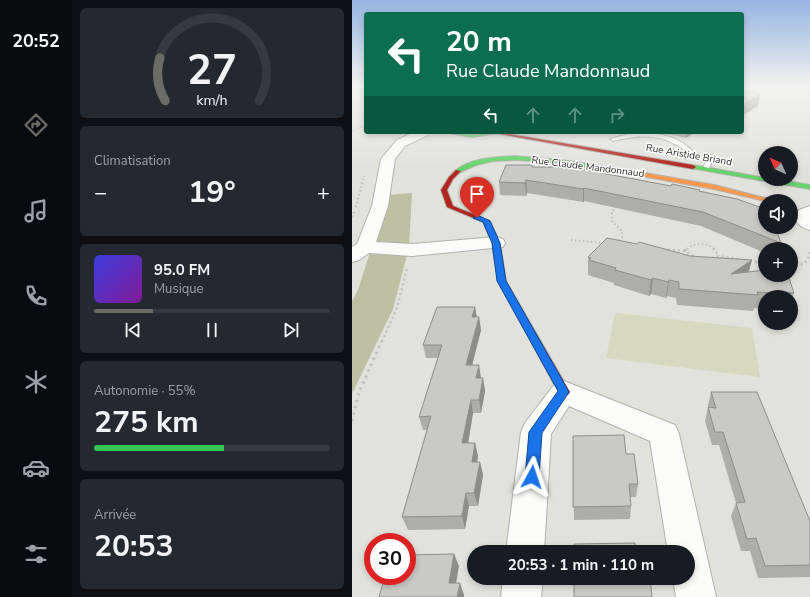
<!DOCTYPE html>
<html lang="fr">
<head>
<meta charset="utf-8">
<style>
	body { margin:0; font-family:"Nunito Sans",sans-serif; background:#242831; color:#f1f3f6; height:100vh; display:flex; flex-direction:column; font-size:15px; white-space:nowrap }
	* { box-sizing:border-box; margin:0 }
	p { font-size:13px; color:#9ea1a6 }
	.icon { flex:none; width:22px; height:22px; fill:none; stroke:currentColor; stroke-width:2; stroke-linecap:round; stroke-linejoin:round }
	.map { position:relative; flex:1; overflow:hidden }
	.drawer { display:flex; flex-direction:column; gap:8px; padding:8px; background:#0d0f14; width:280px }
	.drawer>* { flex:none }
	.top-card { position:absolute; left:12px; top:12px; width:380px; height:122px; border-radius:4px; box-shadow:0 2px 6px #0003; background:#0b6e4f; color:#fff; overflow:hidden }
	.needle { width:26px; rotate:315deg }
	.fabs { position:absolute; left:406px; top:146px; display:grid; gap:8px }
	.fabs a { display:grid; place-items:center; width:40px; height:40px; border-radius:50%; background:#171b24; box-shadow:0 2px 6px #0003; font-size:20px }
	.speed { position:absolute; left:12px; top:533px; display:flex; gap:8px; font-size:20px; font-weight:700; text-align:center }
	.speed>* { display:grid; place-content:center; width:52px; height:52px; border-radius:50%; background:#171b24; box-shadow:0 2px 6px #0003; line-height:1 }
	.speed .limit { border:6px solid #d22; background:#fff; color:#111 }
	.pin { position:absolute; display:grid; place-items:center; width:34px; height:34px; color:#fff; margin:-41px -17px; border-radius:50% 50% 50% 0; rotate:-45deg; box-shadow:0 0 4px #0007 }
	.pin .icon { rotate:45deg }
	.me { position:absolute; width:44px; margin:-22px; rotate:5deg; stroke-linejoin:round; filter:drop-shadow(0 0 3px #0008) }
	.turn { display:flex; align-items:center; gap:14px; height:84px; padding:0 16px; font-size:18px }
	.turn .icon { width:52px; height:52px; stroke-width:2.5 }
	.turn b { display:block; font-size:28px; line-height:34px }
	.lanes { display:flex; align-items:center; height:38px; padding:0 16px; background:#0003; justify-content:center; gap:20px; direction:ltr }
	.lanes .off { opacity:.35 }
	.big { font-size:30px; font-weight:700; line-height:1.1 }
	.drawer .card { flex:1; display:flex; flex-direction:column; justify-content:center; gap:6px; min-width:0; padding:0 14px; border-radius:6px; background:#242831 }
	.drawer .dial { align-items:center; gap:0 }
	.dial svg { height:104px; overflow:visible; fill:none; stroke:#363941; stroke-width:7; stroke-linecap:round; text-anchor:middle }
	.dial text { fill:#f1f3f6; stroke:none }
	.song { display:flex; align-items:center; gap:12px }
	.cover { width:48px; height:48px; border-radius:6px; background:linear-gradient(135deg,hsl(240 70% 55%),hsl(290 70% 35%)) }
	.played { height:4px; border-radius:2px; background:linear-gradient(90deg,#6a6a66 25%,#363941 25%) }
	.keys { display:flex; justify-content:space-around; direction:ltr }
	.heat { display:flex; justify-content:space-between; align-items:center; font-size:22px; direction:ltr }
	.charge { height:6px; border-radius:3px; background:linear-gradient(90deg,#34c759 55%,#363941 0) }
	.trip { position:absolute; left:115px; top:545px; width:228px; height:40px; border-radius:20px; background:#171b24; box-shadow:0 2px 6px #0003; font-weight:700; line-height:40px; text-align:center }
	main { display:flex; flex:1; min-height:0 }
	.dock { display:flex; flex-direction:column; width:72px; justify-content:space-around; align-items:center; background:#090b0e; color:#9ea1a6 }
	.dock .icon { width:28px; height:28px }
	.dock .active { color:#6a6a66 }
	.dock b { font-size:18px; color:#f1f3f6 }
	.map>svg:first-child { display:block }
	.green { fill:#d6d8bf }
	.forest { fill:#bec0a3 }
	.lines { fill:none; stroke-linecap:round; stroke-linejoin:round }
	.lane-casing { stroke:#b1b1ad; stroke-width:2 }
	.street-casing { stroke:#b1b1ad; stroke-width:2 }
	.fast-casing { stroke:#b1b1ad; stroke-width:2 }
	.slow-casing { stroke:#b1b1ad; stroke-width:2 }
	.jam-casing { stroke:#b1b1ad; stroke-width:2 }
	.path-far4 { stroke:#c1c1bf; stroke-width:1; stroke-dasharray:1 1.5; stroke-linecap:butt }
	.path-far3 { stroke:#c1c1bf; stroke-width:1.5; stroke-dasharray:1 2; stroke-linecap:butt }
	.path-far2 { stroke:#c1c1bf; stroke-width:2; stroke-dasharray:1.5 2.5; stroke-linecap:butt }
	.path-far1 { stroke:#c1c1bf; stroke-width:2.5; stroke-dasharray:2 3; stroke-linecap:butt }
	.path { stroke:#c1c1bf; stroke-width:3; stroke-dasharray:2.5 4; stroke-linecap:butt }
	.lane { fill:#fbfbfa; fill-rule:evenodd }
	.street { fill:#fbfbfa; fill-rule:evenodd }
	.fast { fill:#63d668; fill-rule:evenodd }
	.slow { fill:#ff974d; fill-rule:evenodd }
	.jam { fill:#b3261e; fill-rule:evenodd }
	.wall { fill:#adada9 }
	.shaded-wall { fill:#8d8d8a }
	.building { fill:#c9c9c5; stroke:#8d8d8a }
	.route { fill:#1a73e8; stroke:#114b97 }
	.labels { text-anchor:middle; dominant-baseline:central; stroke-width:3; stroke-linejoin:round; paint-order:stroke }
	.far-street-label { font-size:10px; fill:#292a26; stroke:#fff }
</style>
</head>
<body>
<main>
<nav class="dock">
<b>20:52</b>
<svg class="icon active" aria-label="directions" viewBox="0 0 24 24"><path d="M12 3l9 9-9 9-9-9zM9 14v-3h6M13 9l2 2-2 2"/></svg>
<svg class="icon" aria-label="music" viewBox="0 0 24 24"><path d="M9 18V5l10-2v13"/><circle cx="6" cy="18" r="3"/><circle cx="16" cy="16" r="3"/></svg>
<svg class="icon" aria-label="phone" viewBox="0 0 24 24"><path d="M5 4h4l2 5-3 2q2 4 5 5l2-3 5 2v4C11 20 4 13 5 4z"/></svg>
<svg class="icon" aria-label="climate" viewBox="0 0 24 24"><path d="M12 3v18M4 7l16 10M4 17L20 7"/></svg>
<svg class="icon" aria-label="car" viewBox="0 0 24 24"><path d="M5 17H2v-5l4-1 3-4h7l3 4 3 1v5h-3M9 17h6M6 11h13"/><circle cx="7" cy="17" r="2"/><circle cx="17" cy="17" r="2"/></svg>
<svg class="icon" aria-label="filters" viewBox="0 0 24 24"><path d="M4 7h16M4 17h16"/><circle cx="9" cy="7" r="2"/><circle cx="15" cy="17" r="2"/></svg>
</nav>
<section class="drawer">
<div class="card dial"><svg viewBox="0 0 100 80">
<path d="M14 69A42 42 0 1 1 86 69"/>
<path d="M14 69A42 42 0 0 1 10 36" stroke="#6a6a66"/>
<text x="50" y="56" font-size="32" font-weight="700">27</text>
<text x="50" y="72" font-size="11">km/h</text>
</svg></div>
<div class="card"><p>Climatisation</p>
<div class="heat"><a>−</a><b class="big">19°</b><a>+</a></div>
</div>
<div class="card">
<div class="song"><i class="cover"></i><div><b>95.0 FM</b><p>Musique</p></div></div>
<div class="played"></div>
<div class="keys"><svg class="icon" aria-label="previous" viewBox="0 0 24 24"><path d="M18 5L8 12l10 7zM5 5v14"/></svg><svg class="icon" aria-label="pause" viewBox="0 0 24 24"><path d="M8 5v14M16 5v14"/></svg><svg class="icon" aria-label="next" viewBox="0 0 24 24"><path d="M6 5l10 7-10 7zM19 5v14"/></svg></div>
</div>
<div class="card"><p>Autonomie · 55%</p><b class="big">275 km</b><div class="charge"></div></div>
<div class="card"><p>Arrivée</p><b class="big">20:53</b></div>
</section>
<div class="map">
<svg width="458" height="597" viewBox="0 0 458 597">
	<rect width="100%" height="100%" fill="#e2e2dd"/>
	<path class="green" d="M263,313L400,328L408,377L254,358Z"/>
	<path class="forest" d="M60,193L57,247L41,309L0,394V301L6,290L36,195Z"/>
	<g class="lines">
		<g class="lane-casing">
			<path id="lane" d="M0,86L14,88V90L0,88Z
				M281,133C303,132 326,135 341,152L336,153C312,133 290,134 261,141L258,139Z
				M358,155L363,156L356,170H352L350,169Z"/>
		</g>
		<g class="street-casing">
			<path id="street" d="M62,132H78L76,135L53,146L43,159L36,206L24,242L60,244L144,237L151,239L153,243L151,247L60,256L17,253L7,260L0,262V247L5,244L20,206L29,159L45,140Z
				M458,206V230C450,228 446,225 442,217L447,210Z
				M212,381L323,425L327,434L364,597H324L321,578H336V552H316L298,441L217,406L199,434L192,552H154L169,432L173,423L202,385Z
				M151,578H191L189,597H149Z"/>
		</g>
		<g class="fast-casing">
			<path id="fast" d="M92,132L120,135L154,132L120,137Z
				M163,156L209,160L269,169L272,171L269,173L209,163L163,160L141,161L124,165L108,172L103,171C119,158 143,157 163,156Z
				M341,165L413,178V179H422L458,185V189L339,168V166Z"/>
		</g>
		<g class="slow-casing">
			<path id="slow" d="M269,169L362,185L424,201H413L362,189L267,172L266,171Z"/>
		</g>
		<g class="jam-casing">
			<path id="jam" d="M146,132L341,165L344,167L341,169L148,134H146Z
				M104,170L109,171L101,179L95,190L101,206L138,221L148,243L154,281L218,392L216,395L212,396L208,395L146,281L140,243L131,222L95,207L89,190L97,177Z"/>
		</g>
		<path class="path-far4" d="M10,127L14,125"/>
		<path class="path-far3" d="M0,131L12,126
			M11,180L12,175"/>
		<path class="path-far2" d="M4,207L11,179
			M0,217L2,212
			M219,240L252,243
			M263,242L270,238V231L260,221V211L265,206
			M335,249C343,242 354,242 362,249"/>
		<path class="path-far1" d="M361,248L367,256
			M311,249L333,251L344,257
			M333,251L336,248
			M360,258L367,256L387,259
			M398,261L413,263
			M439,267L452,264L457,257L458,251
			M32,337L45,308L55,268"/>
		<path class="path" d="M0,421L7,392L32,336"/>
		<use href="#lane" class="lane"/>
		<use href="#street" class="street"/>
		<use href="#fast" class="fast"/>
		<use href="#slow" class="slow"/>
		<use href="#jam" class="jam"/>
	</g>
	<path class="wall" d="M308,132H355L352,134L343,132L334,138Z
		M180,167L348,191L429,243L427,249H413V253L349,226L232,201L231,202L175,193L174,196L148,195L147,182Z
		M236,257L397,272L442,293L439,302V297H413V309L402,308L401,311L325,305L324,298L315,296L314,298L299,294L297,296L262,285V283L236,275Z
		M123,307L125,317H127L129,330L120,365L129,378H131L133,391L129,413H121L116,443H123L126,456L125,462H128L131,475L126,506H117L113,529L56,530L50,517L75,430H71L67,417L86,358H74L71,345Z
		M359,392L458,521V577L406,578L398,551H389L379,516L384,503L367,445H360L353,421L356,407V405Z
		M221,436L274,454L286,484L284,497H278L279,506L278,519L222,520Z"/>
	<path class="shaded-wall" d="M408,94L406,106L390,116V105Z
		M334,132H343L334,138Z
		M174,180L175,193L174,196L173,183Z
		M232,188V201L231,202V189Z
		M400,260L396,275L379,274Z
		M301,278L299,294L297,296L299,280Z
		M317,280L315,296L314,298L316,282Z
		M123,307L125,319L120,317Z
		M127,317L129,330L117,378L114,365Z
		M127,365L129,378L126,391L124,378Z
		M131,378L133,391L129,413L127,400Z
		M119,400L121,413L114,456L110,443Z
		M123,443L126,456L123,475L120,462Z
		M128,462L131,475L126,506L122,493Z
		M114,493L117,506L113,529L110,516Z
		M102,554L107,566L102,595L97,583Z
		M108,583L112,595V597H105Z"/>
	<path class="building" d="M390,90L408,94L390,105Z
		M154,165H180V167H203L234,170L319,186L320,184L348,190L347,191L385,199L413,209V227H423L429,243L351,212L232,188L231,189L174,180L173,183L147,182Z
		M255,238L285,244L287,242L338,256L400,260L379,274L413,270V275H436L442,293L421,291V293L405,292L406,295L327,289V282L317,280L316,282L301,278L299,280L263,270L264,268L237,260L239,258L236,257Z
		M85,307H123L120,317H127L114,365H127L124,378H131L127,400H119L110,443H123L120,462H128L122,493H114L110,516L50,517L79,416L67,417L90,345H71Z
		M359,392H405L458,521V565L413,566L404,538L395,539L384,503L393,502L371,432H363L356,407L364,408Z
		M272,435L274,454H282L286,484H277L279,506L221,507V436Z
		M283,543L284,552H222V544Z
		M102,554L97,583H108L105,597H27L33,576H55V555Z
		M222,578H298L300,597H222Z"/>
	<linearGradient id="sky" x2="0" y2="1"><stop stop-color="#95b4e0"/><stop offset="0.51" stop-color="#f2f2f0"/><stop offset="1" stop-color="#f2f2f0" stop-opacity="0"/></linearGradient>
	<rect width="458" height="168" fill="url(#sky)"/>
	<path class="route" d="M125,215L138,221L148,243L154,281L217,392L190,433L187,477L185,481L180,483L175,481L173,477L177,432L206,391L145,281L140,243L131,222L121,218Z"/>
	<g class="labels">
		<g class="far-street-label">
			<text transform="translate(337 155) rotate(10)">Rue Aristide Briand</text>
			<text transform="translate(236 167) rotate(7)">Rue Claude Mandonnaud</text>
		</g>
	</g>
</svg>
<div class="fabs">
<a><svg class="needle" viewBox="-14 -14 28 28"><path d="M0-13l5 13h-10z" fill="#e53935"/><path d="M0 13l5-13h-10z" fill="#9ea1a6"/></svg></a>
<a><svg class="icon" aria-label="sound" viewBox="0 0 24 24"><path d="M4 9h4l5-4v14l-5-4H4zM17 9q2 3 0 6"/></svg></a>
<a>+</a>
<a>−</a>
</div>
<div class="speed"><div class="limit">30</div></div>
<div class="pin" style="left:125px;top:218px;background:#d93025"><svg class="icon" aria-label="arrive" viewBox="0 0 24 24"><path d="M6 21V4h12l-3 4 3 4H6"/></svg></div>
<svg class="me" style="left:180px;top:477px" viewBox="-20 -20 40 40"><path d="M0-17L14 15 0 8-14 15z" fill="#1a73e8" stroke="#fff" stroke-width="4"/></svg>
<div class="trip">20:53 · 1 min · 110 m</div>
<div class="top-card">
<div class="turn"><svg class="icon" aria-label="left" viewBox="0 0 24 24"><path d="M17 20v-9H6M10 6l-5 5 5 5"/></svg><div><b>20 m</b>Rue Claude Mandonnaud</div></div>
<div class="lanes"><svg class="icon" aria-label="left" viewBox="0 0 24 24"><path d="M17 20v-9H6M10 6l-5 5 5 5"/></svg><svg class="icon off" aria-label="ahead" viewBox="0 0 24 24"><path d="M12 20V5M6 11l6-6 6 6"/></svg><svg class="icon off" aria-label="ahead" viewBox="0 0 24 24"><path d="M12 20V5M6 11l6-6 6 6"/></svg><svg class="icon off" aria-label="right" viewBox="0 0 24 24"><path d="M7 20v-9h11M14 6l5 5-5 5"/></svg></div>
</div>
</div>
</main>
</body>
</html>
